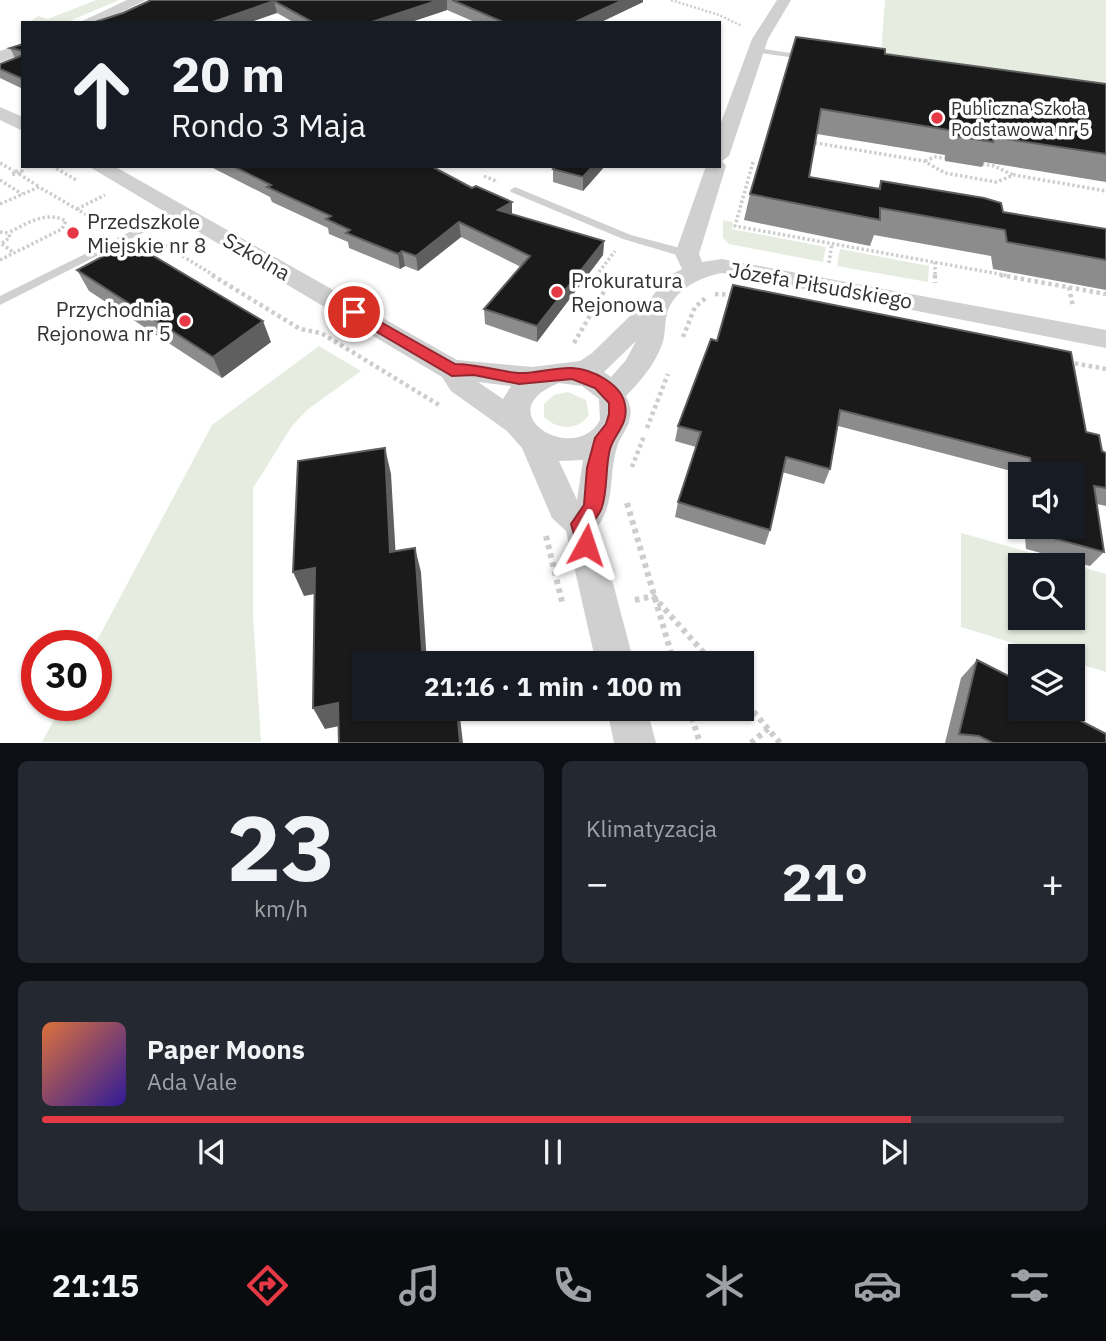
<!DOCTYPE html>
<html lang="pl">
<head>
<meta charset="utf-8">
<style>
	body { margin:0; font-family:"IBM Plex Sans",sans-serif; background:#242831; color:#f1f3f6; height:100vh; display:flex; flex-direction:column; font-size:26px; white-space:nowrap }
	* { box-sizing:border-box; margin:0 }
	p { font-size:23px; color:#9ea1a6 }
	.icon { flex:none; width:38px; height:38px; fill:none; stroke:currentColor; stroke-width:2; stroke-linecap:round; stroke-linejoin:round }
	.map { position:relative; height:743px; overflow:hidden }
	.sheet { display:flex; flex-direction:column; gap:18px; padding:18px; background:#0d0f14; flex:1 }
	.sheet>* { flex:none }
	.hud { position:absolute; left:21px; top:21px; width:700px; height:147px; border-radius:0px; box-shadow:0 2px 5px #0004; background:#171b24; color:#f1f3f6; overflow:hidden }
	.tools { position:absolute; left:1008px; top:462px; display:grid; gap:14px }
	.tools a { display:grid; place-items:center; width:77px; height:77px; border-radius:0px; background:#171b24; box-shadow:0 2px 5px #0004; font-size:35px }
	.speed { position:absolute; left:21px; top:630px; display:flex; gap:14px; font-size:35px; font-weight:700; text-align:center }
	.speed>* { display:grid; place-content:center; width:91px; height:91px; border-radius:50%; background:#171b24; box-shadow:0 2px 5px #0004; line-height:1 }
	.speed .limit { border:10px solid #d22; background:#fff; color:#111 }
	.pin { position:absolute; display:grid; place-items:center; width:60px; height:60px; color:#fff; margin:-30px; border:4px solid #fff; border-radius:50%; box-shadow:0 2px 7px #0007 }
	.me { position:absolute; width:77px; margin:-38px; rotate:5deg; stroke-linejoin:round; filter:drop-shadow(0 0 5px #0008) }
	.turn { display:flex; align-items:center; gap:24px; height:147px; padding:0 35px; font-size:32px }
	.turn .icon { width:91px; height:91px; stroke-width:2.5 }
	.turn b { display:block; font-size:49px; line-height:60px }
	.big { font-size:52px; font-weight:800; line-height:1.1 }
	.sheet .card { flex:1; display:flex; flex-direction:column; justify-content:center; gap:10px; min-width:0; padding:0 24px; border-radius:10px; background:#242831 }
	.sheet .dial { align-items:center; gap:0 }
	.dial b { font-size:91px; line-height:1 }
	.song { display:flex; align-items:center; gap:21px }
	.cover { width:84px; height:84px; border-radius:10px; background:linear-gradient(135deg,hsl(20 70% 55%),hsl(250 70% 35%)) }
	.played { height:7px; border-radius:4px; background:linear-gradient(90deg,#e63946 85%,#363941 85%) }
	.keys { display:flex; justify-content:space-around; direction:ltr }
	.heat { display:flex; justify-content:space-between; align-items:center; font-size:38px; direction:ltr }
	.sheet .tiles { flex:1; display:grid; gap:18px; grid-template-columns:1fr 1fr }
	.card:last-child { grid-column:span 2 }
	.trip { position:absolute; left:352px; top:651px; width:402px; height:70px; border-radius:0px; background:#171b24; box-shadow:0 2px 5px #0004; font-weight:800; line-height:70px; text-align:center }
	.menu { display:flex; height:112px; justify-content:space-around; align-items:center; background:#090b0e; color:#9ea1a6 }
	.menu .icon { width:49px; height:49px }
	.menu .on { color:#e63946 }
	.menu b { font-size:32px; color:#f1f3f6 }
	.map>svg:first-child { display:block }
	.green { fill:#e6ecdf; fill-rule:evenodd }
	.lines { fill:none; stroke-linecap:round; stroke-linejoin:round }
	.path-far3 { stroke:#cdcdcd; stroke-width:2.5; stroke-dasharray:2 2; stroke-linecap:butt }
	.path-far2 { stroke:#cdcdcd; stroke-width:3.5; stroke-dasharray:2.5 2.5; stroke-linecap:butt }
	.path-far1 { stroke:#cdcdcd; stroke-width:4.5; stroke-dasharray:3.5 3.5; stroke-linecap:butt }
	.path { stroke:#cdcdcd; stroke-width:6; stroke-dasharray:4.5 4.5; stroke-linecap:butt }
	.service { fill:#d0d0d0; fill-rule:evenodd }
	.minor { fill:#d0d0d0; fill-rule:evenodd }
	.wall { fill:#8c8c8c }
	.shaded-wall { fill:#5f5f5f }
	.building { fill:#1a1a1a; stroke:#5f5f5f; stroke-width:2 }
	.route { fill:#e63946; stroke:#96252e; stroke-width:2 }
	.poi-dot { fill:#e63946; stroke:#fff; stroke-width:2.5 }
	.labels { text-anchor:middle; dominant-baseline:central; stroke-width:7; stroke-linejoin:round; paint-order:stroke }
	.far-poi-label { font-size:18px; fill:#333; stroke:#fff; text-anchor:start }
	.poi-label { font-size:21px; fill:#333; stroke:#fff; text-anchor:start }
	.street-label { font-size:21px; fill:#333; stroke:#fff }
</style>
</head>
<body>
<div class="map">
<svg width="1106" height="743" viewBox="0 0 1106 743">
	<rect width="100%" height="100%" fill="#fff"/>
	<path class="green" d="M96,0H119L65,23H28L38,16L48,19Z
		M885,0H1106V102L881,55Z
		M723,220L733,222L732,229L826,247L823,262L729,244L723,238Z
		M840,249L929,266L928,282L837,266Z
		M319,346L361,371L307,410L292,426L253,488V615L261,742H42L62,705H96V646H94L212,425Z
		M568,392L586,400L589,415C578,431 557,430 544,417V404L554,395Z
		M961,533L1106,574V672L1073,662V656H1055L961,627ZM1020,565H1073V618H1020Z"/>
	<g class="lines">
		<path class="path-far3" d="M671,0L719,15L742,26"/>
		<path class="path-far2" d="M810,142L924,161L945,173L996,182L1014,175L1106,191
			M925,161L935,157L945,158
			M753,162L735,226L1010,276
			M0,163L14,171
			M982,164L994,166L1013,175
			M52,166L78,181
			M15,171H22L12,175Z
			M19,174L38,186
			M484,176L498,182
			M0,180L22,194
			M0,204L39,187L104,225
			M77,209L105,195
			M0,232L8,233L10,237L0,245
			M161,243L215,276
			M2,244L14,253
			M0,260L62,229L66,221C46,210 26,224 8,233
			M935,262V276
			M829,263L832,243
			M596,276L615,251"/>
		<path class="path-far1" d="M212,275L300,329L321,333L439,405
			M935,275V283
			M1000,275L1106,294
			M1069,287L1073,307
			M715,294L734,295
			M683,337L695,307L707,297
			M574,343L606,288L596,277L598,275
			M1068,362L1106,369
			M647,428L668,374
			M632,467L644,436"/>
		<path class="path" d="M627,503L674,663
			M546,536L563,606
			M635,600L653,596L713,663
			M742,698L780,743
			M689,709L700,743
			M751,743L768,729"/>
		<path class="service" d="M757,48L810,56L814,58L810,60L754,52L753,50Z
			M515,187L631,235L691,251L693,254L687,258L623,239L511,192L510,190Z
			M178,208L182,209V213L0,305V296Z"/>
		<path class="minor" d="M127,0H146L99,23H78Z
			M777,0H791L768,39L729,156L722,161L726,166L699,254L702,262L722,259L1106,330V348L722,273C700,277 673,290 667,314C664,325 666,336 661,347C654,365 640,382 626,396C629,403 632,409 630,417C629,428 620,436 617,447C608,476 616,500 598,526L634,663H596L566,531L552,518L522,448L507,431L451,391L442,377L88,166H114L457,360L532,367L580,361L592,353L630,316L645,306L668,276L682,269L675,254L706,166H719V128L752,39ZM636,341L626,360L611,377L604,372ZM478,382L511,386L503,399ZM559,383L582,386L599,399L600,420C575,467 485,412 559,383ZM583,460L577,500L559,461Z
			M23,43V54L0,62V51Z
			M0,107L23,117V131L0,120Z
			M607,709H647L656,743H614Z"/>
	</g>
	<path class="wall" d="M151,0H643V2L599,23H477L447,10L408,23H295L277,13H123Z
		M796,37L885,54L1106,84V182L984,162L982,167L945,161V155L817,134L809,177L878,189L881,181L1003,212L1106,229V290L993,269L991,256L874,235L870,246L744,220L750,194Z
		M23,44V89L0,78V64L15,58L10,48Z
		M209,166H431L512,214L604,241L603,255L537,342L485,324L484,309L521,267L461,237L418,271L405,266L400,269L349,248L348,242L329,234L328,228L272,202L270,197Z
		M605,166L583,191L553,182V169Z
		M77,270L271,342L222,378L89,291Z
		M711,339L1086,432L1102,451L1106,453V506L1097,504L1104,552L1090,566L1026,549L1024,527H1073V474H1020V482L1019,473L838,426L830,469L824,484L782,472L770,530L765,545L675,517L678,502L696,447L675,441L678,426Z
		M977,660L1020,709L1075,718L1106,743H945L961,678Z"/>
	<path class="shaded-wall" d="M439,0H447V10L408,23H369Z
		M623,0H643V2L599,23H573Z
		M274,1L277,13L248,23H210Z
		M593,166H605L583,191V177Z
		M512,202V216L498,210Z
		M459,222L461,237L418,271L416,256Z
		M604,241L603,255L537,342V326Z
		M402,251L405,266L400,269L398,254Z
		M263,321L271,342L222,378L213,357Z
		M385,448L391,474L397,576L390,552Z
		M415,548L421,572L427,663H423Z
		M315,568L325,592L304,596L293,572Z
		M338,703L349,724L325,729L313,708Z
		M457,709H459L463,743H460Z"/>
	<path class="building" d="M151,0H439L369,23H314L274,1L210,23H92L123,13Z
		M452,0H623L573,23H505Z
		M796,37L885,49V54L1106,84V154L993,137V142L955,136V131L821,109L809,177L880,189L881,181L984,198L1001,203L1003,212L1106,229V260L1007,242L1005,230L880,208V220L750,194Z
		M23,44V51L10,48Z
		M23,55V79L0,69V64Z
		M233,166H431L472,188L476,186L512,202L498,210L604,241L537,326L484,309L530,256L459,222L416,256L402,251L398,254L346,233L350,230L326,219L331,216L267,187L271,185Z
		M556,166H593L583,177L553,169Z
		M130,242L263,321L213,357L77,270Z
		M733,285L1071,352L1086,432L1099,435L1102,451L1106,453V488L1094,486L1104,552L1038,534L1037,527H1073V474H1032L1030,458L840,410L830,469L786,457L770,530L678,502L701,432L678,426L711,339L717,341Z
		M385,448L390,552L415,548L423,663H364V709H457L460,743H339L338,703L313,708L315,568L293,572L298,461Z
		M977,660L1020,682V709H1064L1075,715V718L1106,734V743H993L979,736L959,734Z"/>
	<path class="route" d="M354,307L455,364C477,364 497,371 518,373C536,374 554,367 572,368C592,369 622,384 625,405C629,424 614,434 610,449C605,468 608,489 602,507C600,514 594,520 591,525L595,545L592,551L586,554L579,551L571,524L584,505L587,468L595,438L606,424L609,414V403L595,388L572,379L519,384L474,375L452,376L348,315L346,312Z"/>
	<g class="poi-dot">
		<circle cx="937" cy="118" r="7"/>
		<circle cx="73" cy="233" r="7"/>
		<circle cx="557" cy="292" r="7"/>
		<circle cx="185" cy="321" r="7"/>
	</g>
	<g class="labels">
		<g class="far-poi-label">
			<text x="951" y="108">Publiczna Szkoła<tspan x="951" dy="21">Podstawowa nr 5</tspan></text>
		</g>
		<g class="poi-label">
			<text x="87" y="221">Przedszkole<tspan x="87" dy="24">Miejskie nr 8</tspan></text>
			<text x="571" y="280">Prokuratura<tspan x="571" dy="24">Rejonowa</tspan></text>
			<text x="171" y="309" text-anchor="end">Przychodnia<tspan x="171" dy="24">Rejonowa nr 5</tspan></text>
		</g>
		<g class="street-label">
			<text transform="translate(257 256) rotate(30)">Szkolna</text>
			<text transform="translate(821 285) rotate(10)">Józefa Piłsudskiego</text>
		</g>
	</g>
</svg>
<div class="tools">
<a><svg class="icon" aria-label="sound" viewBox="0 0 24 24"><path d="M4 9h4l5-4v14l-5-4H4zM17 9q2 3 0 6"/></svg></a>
<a><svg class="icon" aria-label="search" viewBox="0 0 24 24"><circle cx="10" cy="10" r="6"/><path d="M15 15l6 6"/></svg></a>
<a><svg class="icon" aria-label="layers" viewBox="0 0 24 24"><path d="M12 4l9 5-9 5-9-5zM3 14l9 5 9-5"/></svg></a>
</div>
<div class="speed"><div class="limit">30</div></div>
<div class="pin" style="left:354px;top:312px;background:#d93025"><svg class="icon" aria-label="arrive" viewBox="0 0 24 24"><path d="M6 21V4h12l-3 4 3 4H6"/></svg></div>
<svg class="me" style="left:586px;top:545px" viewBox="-20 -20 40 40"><path d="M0-17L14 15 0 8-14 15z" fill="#e63946" stroke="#fff" stroke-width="4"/></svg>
<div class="trip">21:16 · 1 min · 100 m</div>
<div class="hud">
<div class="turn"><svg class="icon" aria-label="ahead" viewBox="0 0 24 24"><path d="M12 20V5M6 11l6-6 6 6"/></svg><div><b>20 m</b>Rondo 3 Maja</div></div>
</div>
</div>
<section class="sheet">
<div class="tiles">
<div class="card dial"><b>23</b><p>km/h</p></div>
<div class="card"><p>Klimatyzacja</p>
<div class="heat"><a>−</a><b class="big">21°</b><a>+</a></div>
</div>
<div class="card">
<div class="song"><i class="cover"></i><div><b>Paper Moons</b><p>Ada Vale</p></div></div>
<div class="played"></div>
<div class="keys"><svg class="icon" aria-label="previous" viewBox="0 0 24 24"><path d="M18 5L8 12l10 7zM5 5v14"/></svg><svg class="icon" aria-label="pause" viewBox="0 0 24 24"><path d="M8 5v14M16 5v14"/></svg><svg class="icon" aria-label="next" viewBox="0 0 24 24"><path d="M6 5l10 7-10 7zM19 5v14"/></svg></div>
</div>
</div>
</section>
<nav class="menu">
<b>21:15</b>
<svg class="icon on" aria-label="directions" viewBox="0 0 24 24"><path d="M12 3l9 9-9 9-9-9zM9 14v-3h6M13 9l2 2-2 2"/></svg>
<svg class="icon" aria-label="music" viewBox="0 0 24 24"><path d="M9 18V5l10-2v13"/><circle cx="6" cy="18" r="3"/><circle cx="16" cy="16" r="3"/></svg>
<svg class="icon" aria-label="phone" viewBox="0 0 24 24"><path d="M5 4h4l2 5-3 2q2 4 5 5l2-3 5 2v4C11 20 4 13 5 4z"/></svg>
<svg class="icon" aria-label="climate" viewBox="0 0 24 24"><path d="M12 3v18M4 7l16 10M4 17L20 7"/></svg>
<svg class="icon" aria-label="car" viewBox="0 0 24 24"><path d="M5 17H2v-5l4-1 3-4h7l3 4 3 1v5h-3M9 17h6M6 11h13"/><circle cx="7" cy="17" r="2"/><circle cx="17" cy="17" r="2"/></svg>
<svg class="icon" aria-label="filters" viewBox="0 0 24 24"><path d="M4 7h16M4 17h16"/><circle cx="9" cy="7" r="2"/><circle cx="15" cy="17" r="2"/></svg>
</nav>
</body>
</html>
